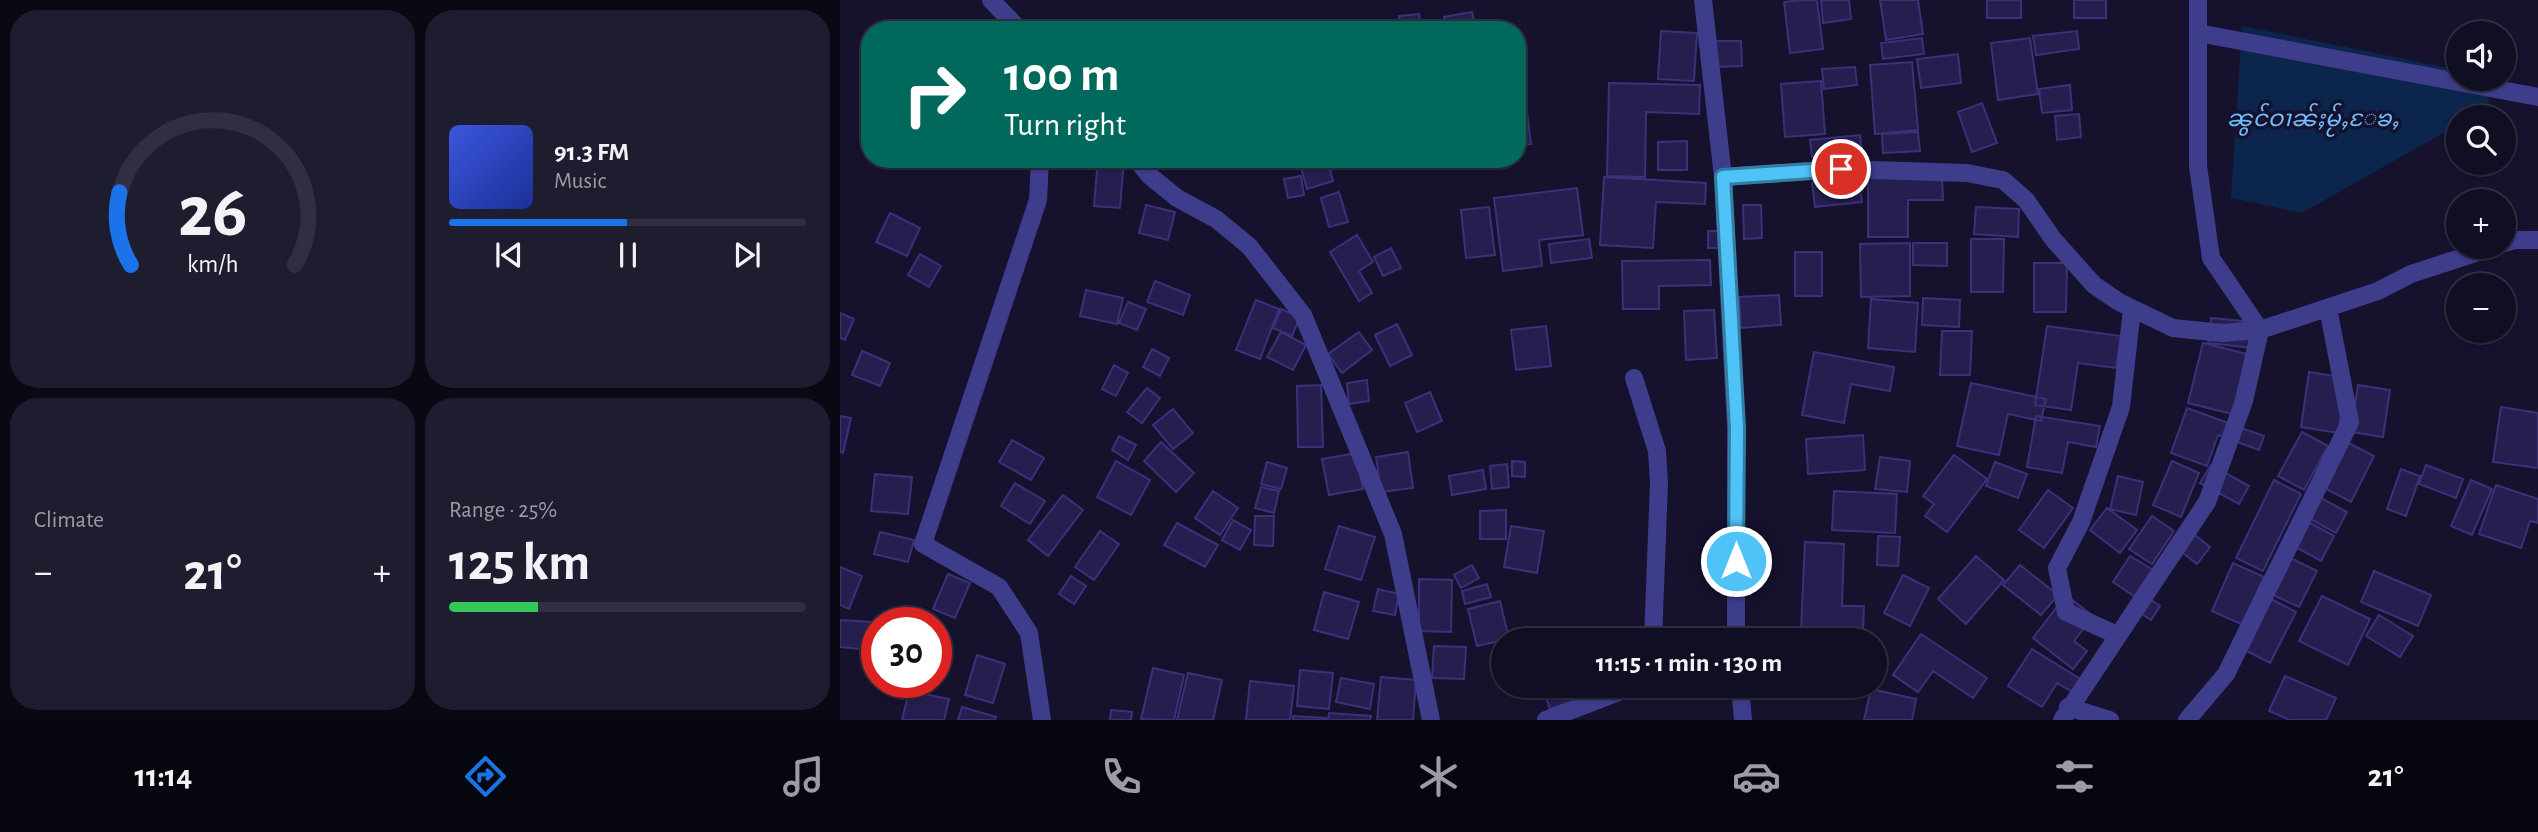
<!DOCTYPE html>
<html lang="en">
<head>
<meta charset="utf-8">
<style>
	body { margin:0; font-family:"Alegreya Sans","Noto Sans Myanmar",sans-serif; background:#1e1c2f; color:#f1f3f6; height:100vh; display:flex; flex-direction:column; font-size:26px; white-space:nowrap }
	* { box-sizing:border-box; margin:0 }
	p { font-size:23px; color:#9c9ca5 }
	.icon { flex:none; width:38px; height:38px; fill:none; stroke:currentColor; stroke-width:2; stroke-linecap:round; stroke-linejoin:round }
	.map { position:relative; flex:1; overflow:hidden }
	.drawer { display:flex; flex-direction:column; gap:10px; padding:10px; background:#090813; width:840px }
	.drawer>* { flex:none }
	.hud { position:absolute; left:21px; top:21px; width:665px; height:147px; border-radius:28px; box-shadow:0 2px 5px #0004,0 0 0 2px #302e40; background:#00695c; color:#fff; overflow:hidden }
	.buttons { position:absolute; left:1606px; top:21px; display:grid; gap:14px }
	.buttons a { display:grid; place-items:center; width:70px; height:70px; border-radius:50%; background:#100e22; box-shadow:0 2px 5px #0004,0 0 0 2px #302e40; font-size:35px }
	.speed { position:absolute; left:21px; top:607px; display:flex; gap:14px; font-size:35px; font-weight:700; text-align:center }
	.speed>* { display:grid; place-content:center; width:91px; height:91px; border-radius:50%; background:#100e22; box-shadow:0 2px 5px #0004,0 0 0 2px #302e40; line-height:1 }
	.speed .limit { border:10px solid #d22; background:#fff; color:#111 }
	.pin { position:absolute; display:grid; place-items:center; width:60px; height:60px; color:#fff; margin:-30px; border:4px solid #fff; border-radius:50%; box-shadow:0 2px 7px #0007 }
	.me { position:absolute; width:77px; margin:-38px; rotate:0deg; stroke-linejoin:round; filter:drop-shadow(0 0 5px #0008) }
	.turn { display:flex; align-items:center; gap:24px; height:147px; padding:0 28px; font-size:32px }
	.turn .icon { width:91px; height:91px; stroke-width:2.5 }
	.turn b { display:block; font-size:49px; line-height:60px }
	.big { font-size:52px; font-weight:700; line-height:1.1 }
	.drawer .card { flex:1; display:flex; flex-direction:column; justify-content:center; gap:10px; min-width:0; padding:0 24px; border-radius:28px; background:#1e1c2f }
	.drawer .dial { align-items:center; gap:0 }
	.dial svg { height:182px; overflow:visible; fill:none; stroke:#302e40; stroke-width:7; stroke-linecap:round; text-anchor:middle }
	.dial text { fill:#f1f3f6; stroke:none }
	.song { display:flex; align-items:center; gap:21px }
	.cover { width:84px; height:84px; border-radius:10px; background:linear-gradient(135deg,hsl(230 70% 55%),hsl(230 70% 35%)) }
	.played { height:7px; border-radius:4px; background:linear-gradient(90deg,#1a73e8 50%,#302e40 50%) }
	.keys { display:flex; justify-content:space-around; direction:ltr }
	.heat { display:flex; justify-content:space-between; align-items:center; font-size:38px; direction:ltr }
	.charge { height:10px; border-radius:5px; background:linear-gradient(90deg,#34c759 25%,#302e40 0) }
	.drawer .tiles { flex:1; display:grid; gap:10px; grid-template-columns:repeat(2,1fr) }
	.trip { position:absolute; left:651px; top:628px; width:396px; height:70px; border-radius:35px; background:#100e22; box-shadow:0 2px 5px #0004,0 0 0 2px #302e40; font-weight:700; line-height:70px; text-align:center }
	.tab-bar { display:flex; height:112px; justify-content:space-around; align-items:center; background:#06060e; color:#9c9ca5 }
	.tab-bar .icon { width:49px; height:49px }
	.tab-bar .current { color:#1a73e8 }
	.tab-bar b { font-size:32px; color:#f1f3f6 }
	main { display:flex; flex:1; min-height:0 }
	.map>svg:first-child { display:block }
	.water { fill:#0b254d }
	.building { fill:#261e4e; stroke:#3c307a; stroke-width:2 }
	.lines { fill:none; stroke-linecap:round; stroke-linejoin:round }
	.minor { stroke:#3e3d8c; stroke-width:18 }
	.route-casing { stroke:#337fa1; stroke-width:18 }
	.route { stroke:#4fc3f7; stroke-width:12 }
	.labels { text-anchor:middle; dominant-baseline:central; stroke-width:7; stroke-linejoin:round; paint-order:stroke }
	.water-label { font-size:23px; font-style:italic; fill:#6cbfff; stroke:#16122d }
</style>
</head>
<body>
<main>
<section class="drawer">
<div class="tiles">
<div class="card dial"><svg viewBox="0 0 100 80">
<path d="M14 69A42 42 0 1 1 86 69"/>
<path d="M14 69A42 42 0 0 1 9 37" stroke="#1a73e8"/>
<text x="50" y="56" font-size="32" font-weight="700">26</text>
<text x="50" y="72" font-size="11">km/h</text>
</svg></div>
<div class="card">
<div class="song"><i class="cover"></i><div><b>91.3 FM</b><p>Music</p></div></div>
<div class="played"></div>
<div class="keys"><svg class="icon" aria-label="previous" viewBox="0 0 24 24"><path d="M18 5L8 12l10 7zM5 5v14"/></svg><svg class="icon" aria-label="pause" viewBox="0 0 24 24"><path d="M8 5v14M16 5v14"/></svg><svg class="icon" aria-label="next" viewBox="0 0 24 24"><path d="M6 5l10 7-10 7zM19 5v14"/></svg></div>
</div>
<div class="card"><p>Climate</p>
<div class="heat"><a>−</a><b class="big">21°</b><a>+</a></div>
</div>
<div class="card"><p>Range · 25%</p><b class="big">125 km</b><div class="charge"></div></div>
</div>
</section>
<div class="map">
<svg width="1698" height="720" viewBox="0 0 1698 720">
	<rect width="100%" height="100%" fill="#16122d"/>
	<path class="water" d="M1402,26L1619,70V79H1650L1648,108L1631,117H1619V124L1462,213L1391,198Z"/>
	<path class="building" d="M960,0H977L983,49L950,53L944,2Z
		M981,0H1009L1011,19L983,23Z
		M1040,0H1078L1083,34L1046,40Z
		M1147,0H1181V18H1147Z
		M1234,0H1266V18H1234Z
		M632,12L636,30H607L604,17Z
		M579,14L581,30H560L559,16Z
		M821,31L857,33L854,81L818,79Z
		M1237,31L1239,49L1196,55L1193,36Z
		M1082,38L1084,54L1043,59L1041,43Z
		M1190,38L1198,94L1158,100L1151,43Z
		M876,41H901L902,66L876,67Z
		M1118,54L1121,83L1081,88L1077,59Z
		M1072,62L1078,130L1035,134L1030,65Z
		M1015,67L1017,85L984,89L982,69Z
		M981,81L985,134L945,137L941,84Z
		M769,83L860,85L859,114L806,112L805,177L767,176Z
		M1230,85L1232,110L1202,113L1199,89Z
		M1142,103L1157,143L1132,152L1118,112Z
		M687,112L691,144L677,146V113Z
		M1239,114L1241,137L1217,140L1215,116Z
		M1078,132L1080,151L1043,153L1042,134Z
		M1020,135L1022,153L972,157L970,140Z
		M847,141V170H818V142Z
		M258,159H284L280,208L254,206Z
		M401,159H431L403,167Z
		M487,159L493,181L467,189L459,160Z
		M461,176L464,195L448,198L444,179Z
		M1018,176L1022,202L975,207L972,182Z
		M764,177L866,183L865,204L816,202L813,248L760,245Z
		M1028,177H1102L1103,200H1068V237H1028Z
		M737,188L743,235L699,240L702,266L663,271L654,198Z
		M499,192L508,222L489,227L481,198Z
		M306,205L335,212L328,240L299,233Z
		M903,205H921L922,238L904,239Z
		M649,207L655,255L626,258L621,210Z
		M1136,207L1179,209L1178,237L1134,234Z
		M50,213L80,228L67,256L36,242Z
		M868,231H884L883,248H868Z
		M517,235L533,262L519,271L532,293L519,301L490,252Z
		M749,239L752,258L711,263L709,244Z
		M1131,239H1164L1163,292H1131Z
		M1070,243V296L1021,297L1020,244Z
		M1073,243H1107V266L1073,265Z
		M551,248L561,268L543,276L534,257Z
		M955,252H982V296H955Z
		M80,254L101,266L89,287L68,275Z
		M870,260L871,285L819,286V309H783L782,261Z
		M1194,263H1227L1226,312H1194Z
		M315,281L350,295L343,315L307,302Z
		M246,290L283,298L277,324L240,316Z
		M939,295L941,325L901,328L899,297Z
		M1083,298L1120,300L1119,327L1082,325Z
		M1031,299L1078,303L1075,352L1028,348Z
		M416,300L439,309L420,359L396,350Z
		M288,302L306,309L297,330L279,323Z
		M441,309L460,317L452,336L433,328Z
		M874,310L877,358L846,360L844,311Z
		M0,313L14,319L5,340L0,338Z
		M1371,318L1423,323L1420,349L1368,343Z
		M557,324L572,355L550,366L535,335Z
		M706,326L711,366L676,370L671,330Z
		M1207,326L1281,336L1276,368L1238,363L1231,410L1195,405Z
		M1102,331H1132L1130,375H1100Z
		M441,332L466,345L453,370L427,357Z
		M519,332L532,350L502,373L488,354Z
		M1363,343L1407,354L1392,414L1348,403Z
		M312,349L329,358L320,376L303,367Z
		M22,351L50,363L40,386L12,375Z
		M974,352L1054,367L1050,391L1011,384L1004,423L962,415Z
		M274,365L288,373L276,396L262,389Z
		M1469,372L1507,378L1498,433L1461,427Z
		M527,380L529,401L509,404L507,383Z
		M1131,383L1206,399L1201,421L1168,414L1159,455L1117,446Z
		M481,385L483,447H458L457,386Z
		M1518,385L1550,390L1543,437L1511,432Z
		M307,388L320,398L302,423L287,412Z
		M590,392L602,421L577,432L565,403Z
		M1661,407L1698,413V468L1653,462Z
		M1347,408L1424,436L1419,450L1378,435L1367,466L1331,453Z
		M333,409L353,433L333,449L313,425Z
		M0,416L11,418L3,453L0,452Z
		M1196,416L1260,426L1256,447L1228,442L1222,473L1187,467Z
		M1462,432L1488,446L1464,490L1438,476Z
		M1023,435L1025,470L968,474L966,439Z
		M279,436L296,445L288,460L272,450Z
		M1501,439L1534,456L1511,502L1477,484Z
		M172,440L204,458L191,480L159,462Z
		M321,442L354,473L336,492L304,461Z
		M568,452L573,488L541,492L536,457Z
		M516,453L523,489L489,495L482,459Z
		M1114,455L1147,479L1107,532L1085,516L1094,504L1083,496Z
		M1040,457L1070,461L1067,492L1035,489Z
		M276,461L310,480L291,515L257,497Z
		M672,461L685,462V477L672,476Z
		M1332,461L1359,473L1341,517L1313,505Z
		M427,462L447,468L441,489L421,484Z
		M1155,462L1187,474L1178,498L1146,486Z
		M667,464L669,487L652,489L650,466Z
		M1371,465L1409,486L1399,504L1360,483Z
		M1586,465L1623,479L1616,498L1579,484Z
		M1561,469L1580,476L1566,516L1547,509Z
		M643,470L646,489L612,495L609,476Z
		M35,474L72,477L68,514L31,511Z
		M1278,476L1303,482L1296,515L1270,509Z
		M1434,480L1461,494L1423,571L1396,558Z
		M1631,480L1652,489L1632,535L1611,526Z
		M175,483L205,501L190,524L161,506Z
		M1656,485L1698,499V523L1690,521L1681,548L1639,534Z
		M421,487L439,491L434,513L415,508Z
		M1208,490L1233,508L1204,548L1179,530Z
		M373,491L398,508L380,535L355,518Z
		M994,491L1057,494L1055,533L992,530Z
		M1468,491L1507,512L1496,533L1457,512Z
		M223,495L243,510L208,556L188,540Z
		M1267,508L1297,530L1280,553L1250,530Z
		M666,510V539H640V511Z
		M415,516H434L433,546L414,545Z
		M1312,516L1334,531L1312,564L1289,549Z
		M1463,519L1494,536L1481,561L1450,544Z
		M393,520L411,530L400,550L382,540Z
		M337,523L378,545L365,567L324,545Z
		M499,526L535,537L521,580L485,569Z
		M671,526L704,531L697,573L664,567Z
		M1346,528L1370,547L1357,564L1333,545Z
		M260,531L279,544L254,580L235,567Z
		M40,532L74,540L68,562L34,554Z
		M1038,536L1060,537L1058,566L1037,565Z
		M965,542L1004,544L1002,606H1024L1023,631L961,629Z
		M1438,552L1477,571L1459,607L1420,589Z
		M1136,556L1164,580L1126,624L1098,599Z
		M1290,556L1315,571L1297,598L1273,582Z
		M1393,563L1424,577L1403,625L1372,611Z
		M632,565L639,578L621,588L614,575Z
		M1180,565L1218,595L1201,615L1163,585Z
		M0,567L22,576L9,609L0,605Z
		M1534,571L1591,595L1578,626L1521,602Z
		M108,574L130,583L115,618L93,609Z
		M1063,575L1089,588L1070,626L1044,613Z
		M231,576L246,586L234,604L219,594Z
		M579,579L612,580L611,632L579,631Z
		M647,584L651,597L625,604L622,591Z
		M538,589L559,594L555,615L533,611Z
		M484,592L519,602L508,639L474,630Z
		M1302,594L1320,606L1311,620L1293,608Z
		M1226,595L1253,616L1234,641L1247,651L1233,669L1193,638Z
		M1482,596L1530,619L1508,665L1459,641Z
		M1427,597L1456,612L1430,663L1401,648Z
		M660,601L669,639L637,646L628,609Z
		M1539,615L1573,636L1560,657L1526,636Z
		M0,620L31,622L29,650L0,647Z
		M1081,634L1147,678L1133,698L1093,671L1078,692L1053,675Z
		M594,646L626,647L624,679L592,678Z
		M1192,649L1247,683L1239,696L1217,683L1202,707L1168,686Z
		M137,655L165,664L153,703L125,695Z
		M313,668L344,675L334,720L301,719Z
		M460,670L493,673L489,709L457,706Z
		M348,673L382,680L373,720H337Z
		M1445,676L1496,698L1486,720H1450L1429,711Z
		M541,677L576,680L573,720H537Z
		M501,678L534,684L530,709L496,702Z
		M410,681L454,686L450,720H406Z
		M707,686H734L739,700L710,709L702,687Z
		M1031,689L1076,699L1072,720H1024Z
		M69,691L109,699L104,720H62Z
		M122,707L156,717L155,720H118Z
		M271,710L292,712L291,720H270Z
		M489,713L531,716L530,720H488Z
		M453,716L486,718V720H453Z"/>
	<g class="lines">
		<path class="minor" d="M151,0L180,30
			M863,0L883,177L896,428V640
			M1358,33L1698,97
			M200,159L198,200L83,544L159,587L189,633L202,720
			M296,159L310,176L337,198L376,219L409,246L463,315L553,534L591,720
			M883,177L1001,169L1127,173L1163,180L1186,200L1213,239L1254,285L1279,302L1333,328L1382,333L1420,330L1538,291L1571,274L1654,247
			M1664,243L1675,240H1698
			M794,378L817,451L819,483L813,640
			M1277,635L1226,612L1217,568L1241,522L1281,407L1292,309
			M900,686L903,720
			M1228,707L1270,720
			M706,720L794,686
			M1222,720L1367,502L1404,401L1420,330L1371,258L1358,166V0
			M1347,720L1386,674L1510,422L1488,308"/>
	</g>
	<g class="lines">
		<g class="route-casing">
			<path id="route" d="M896,561L897,428L883,177L1001,169"/>
		</g>
		<use href="#route" class="route"/>
	</g>
	<g class="labels">
		<g class="water-label">
			<text x="1473" y="119">ၼွင်ဝၢၼ်ႈမႂ်ႇႄၶႇ</text>
		</g>
	</g>
</svg>
<div class="buttons">
<a><svg class="icon" aria-label="sound" viewBox="0 0 24 24"><path d="M4 9h4l5-4v14l-5-4H4zM17 9q2 3 0 6"/></svg></a>
<a><svg class="icon" aria-label="search" viewBox="0 0 24 24"><circle cx="10" cy="10" r="6"/><path d="M15 15l6 6"/></svg></a>
<a>+</a>
<a>−</a>
</div>
<div class="speed"><div class="limit">30</div></div>
<div class="pin" style="left:1001px;top:169px;background:#d93025"><svg class="icon" aria-label="arrive" viewBox="0 0 24 24"><path d="M6 21V4h12l-3 4 3 4H6"/></svg></div>
<svg class="me" style="left:896px;top:561px" viewBox="-20 -20 40 40"><circle r="17" fill="#4fc3f7" stroke="#fff" stroke-width="3"/><path d="M0-11L8 9 0 5-8 9z" fill="#fff"/></svg>
<div class="trip">11:15 · 1 min · 130 m</div>
<div class="hud">
<div class="turn"><svg class="icon" aria-label="right" viewBox="0 0 24 24"><path d="M7 20v-9h11M14 6l5 5-5 5"/></svg><div><b>100 m</b>Turn right</div></div>
</div>
</div>
</main>
<nav class="tab-bar">
<b>11:14</b>
<svg class="icon current" aria-label="directions" viewBox="0 0 24 24"><path d="M12 3l9 9-9 9-9-9zM9 14v-3h6M13 9l2 2-2 2"/></svg>
<svg class="icon" aria-label="music" viewBox="0 0 24 24"><path d="M9 18V5l10-2v13"/><circle cx="6" cy="18" r="3"/><circle cx="16" cy="16" r="3"/></svg>
<svg class="icon" aria-label="phone" viewBox="0 0 24 24"><path d="M5 4h4l2 5-3 2q2 4 5 5l2-3 5 2v4C11 20 4 13 5 4z"/></svg>
<svg class="icon" aria-label="climate" viewBox="0 0 24 24"><path d="M12 3v18M4 7l16 10M4 17L20 7"/></svg>
<svg class="icon" aria-label="car" viewBox="0 0 24 24"><path d="M5 17H2v-5l4-1 3-4h7l3 4 3 1v5h-3M9 17h6M6 11h13"/><circle cx="7" cy="17" r="2"/><circle cx="17" cy="17" r="2"/></svg>
<svg class="icon" aria-label="filters" viewBox="0 0 24 24"><path d="M4 7h16M4 17h16"/><circle cx="9" cy="7" r="2"/><circle cx="15" cy="17" r="2"/></svg>
<b>21°</b>
</nav>
</body>
</html>
